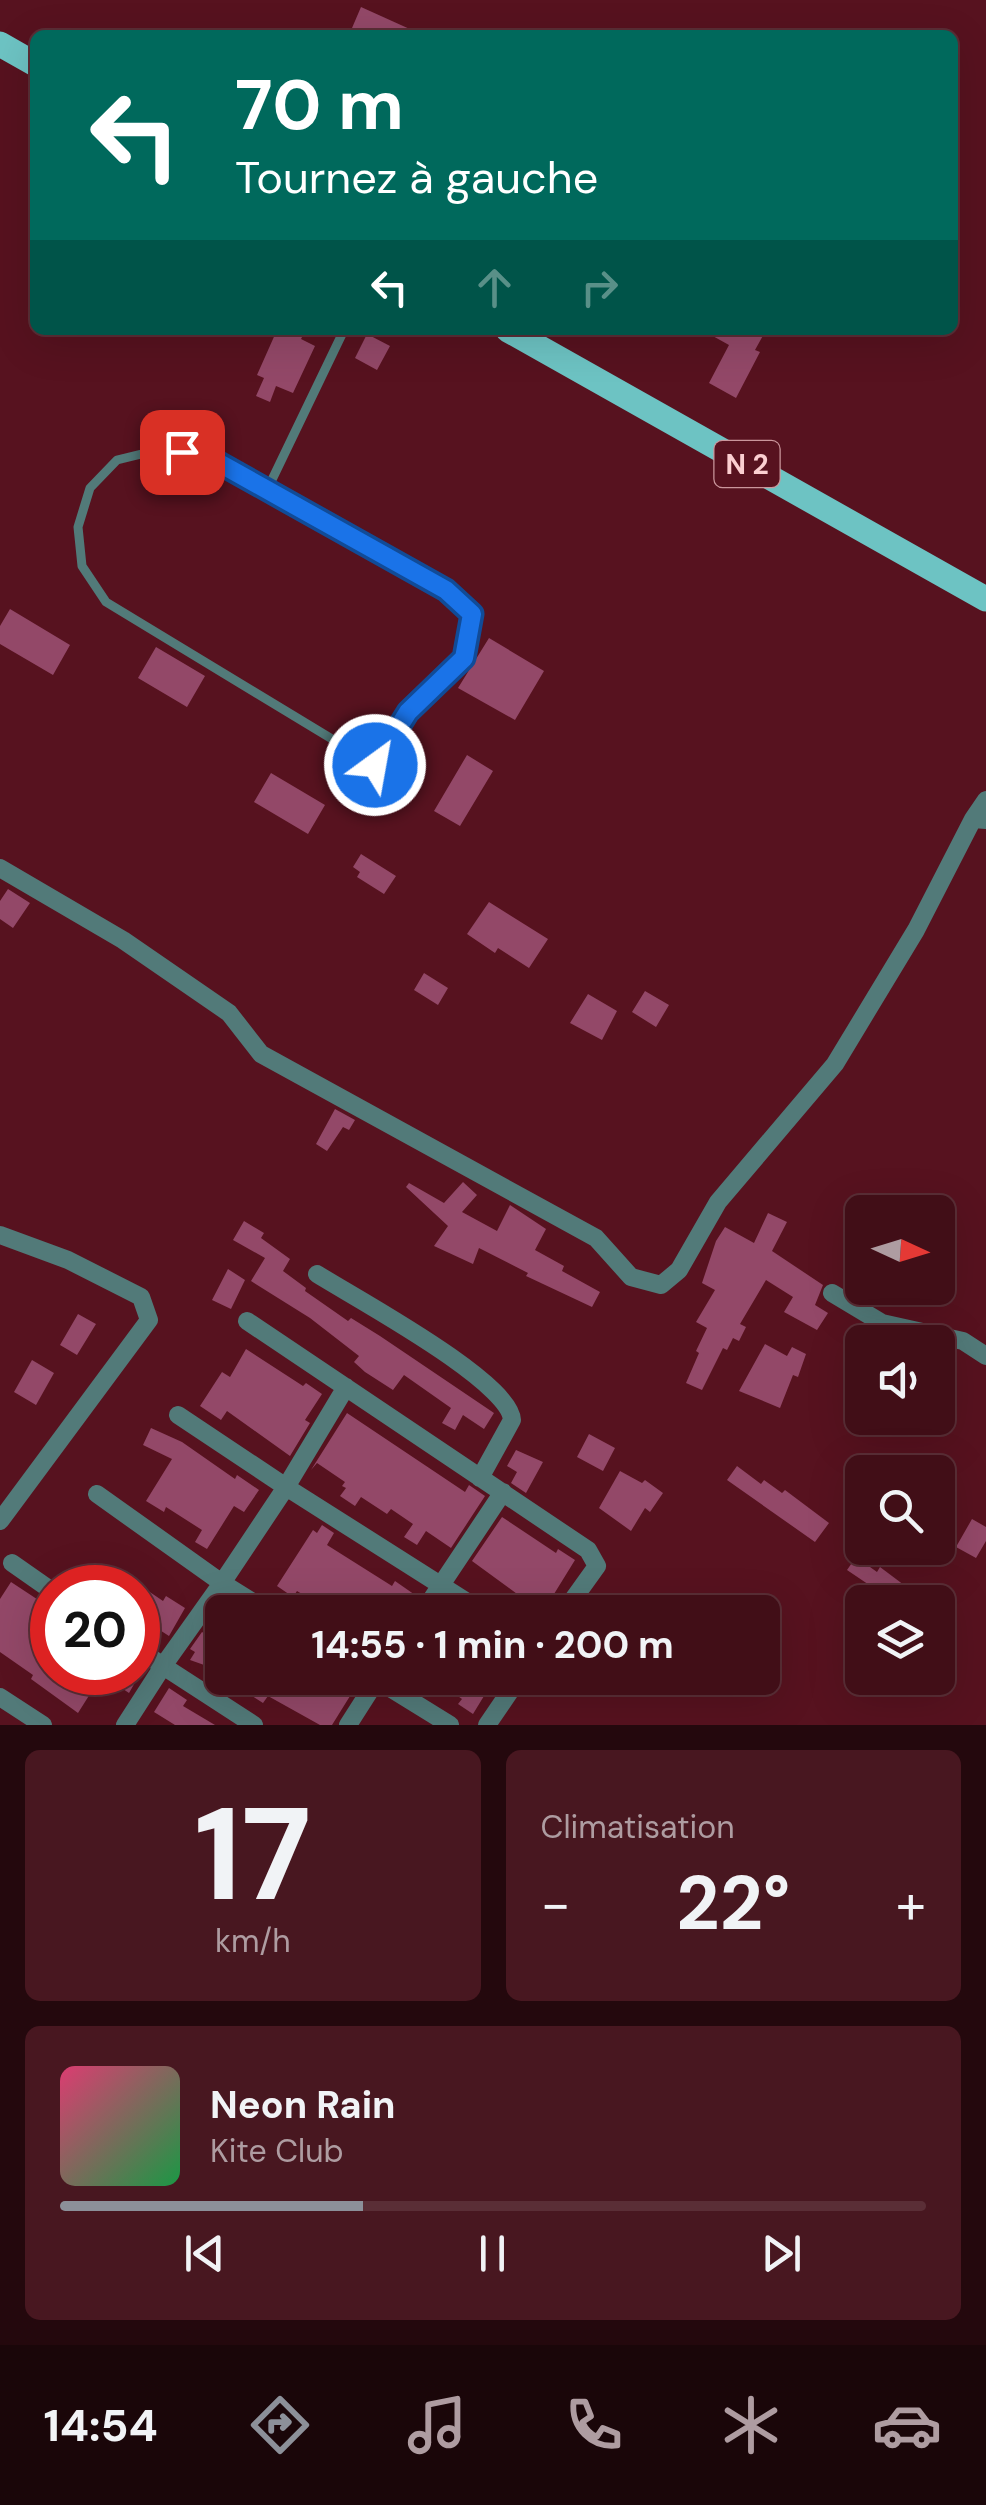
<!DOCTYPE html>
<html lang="fr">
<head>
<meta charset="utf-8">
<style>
	body { margin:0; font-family:"DM Sans",sans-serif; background:#481720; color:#f1f3f6; height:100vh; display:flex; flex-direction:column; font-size:38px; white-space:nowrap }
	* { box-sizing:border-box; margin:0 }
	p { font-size:32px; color:#ae9ca1 }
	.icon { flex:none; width:55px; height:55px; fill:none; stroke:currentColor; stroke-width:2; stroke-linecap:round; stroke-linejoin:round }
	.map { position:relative; height:1725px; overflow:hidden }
	.side { display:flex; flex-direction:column; gap:25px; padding:25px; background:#24080d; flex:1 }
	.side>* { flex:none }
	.banner { position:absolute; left:30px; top:30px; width:928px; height:305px; border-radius:15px; box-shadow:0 10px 40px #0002,0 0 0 2px #5a2e36; background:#00695c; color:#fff; overflow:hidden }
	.needle { width:65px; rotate:94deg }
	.tools { position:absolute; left:845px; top:1195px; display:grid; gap:20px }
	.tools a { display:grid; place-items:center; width:110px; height:110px; border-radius:15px; background:#410e17; box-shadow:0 10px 40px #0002,0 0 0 2px #5a2e36; font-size:50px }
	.speed { position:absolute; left:30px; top:1565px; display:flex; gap:20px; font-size:50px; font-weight:700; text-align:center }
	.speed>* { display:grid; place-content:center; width:130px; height:130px; border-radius:50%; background:#410e17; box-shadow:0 10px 40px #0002,0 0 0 2px #5a2e36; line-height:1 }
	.speed .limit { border:15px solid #d22; background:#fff; color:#111 }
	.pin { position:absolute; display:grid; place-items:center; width:85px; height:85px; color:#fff; margin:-42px; border-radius:20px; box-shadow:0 5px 15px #0006 }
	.me { position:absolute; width:110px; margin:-55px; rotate:32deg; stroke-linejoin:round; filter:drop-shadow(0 0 8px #0008) }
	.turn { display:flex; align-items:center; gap:35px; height:210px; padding:0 40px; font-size:45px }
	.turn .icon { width:130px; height:130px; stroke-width:2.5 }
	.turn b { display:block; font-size:70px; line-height:85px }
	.lanes { display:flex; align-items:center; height:95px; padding:0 40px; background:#0003; justify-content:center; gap:50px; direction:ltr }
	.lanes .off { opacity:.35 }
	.big { font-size:75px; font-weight:700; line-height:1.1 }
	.side .tile { flex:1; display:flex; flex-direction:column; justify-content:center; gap:15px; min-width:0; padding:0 35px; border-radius:15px; background:#481720 }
	.side .dial { align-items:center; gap:0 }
	.dial b { font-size:130px; line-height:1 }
	.song { display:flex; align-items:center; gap:30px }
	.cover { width:120px; height:120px; border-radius:15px; background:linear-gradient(135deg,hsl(340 70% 55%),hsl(140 70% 35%)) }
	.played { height:10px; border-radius:5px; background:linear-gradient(90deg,#8c9099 35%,#5a2e36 35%) }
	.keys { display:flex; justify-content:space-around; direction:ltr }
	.heat { display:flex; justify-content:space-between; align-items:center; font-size:55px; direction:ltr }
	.side .tiles { flex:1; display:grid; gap:25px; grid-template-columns:1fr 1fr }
	.tile:last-child { grid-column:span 2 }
	.trip { position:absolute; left:205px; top:1595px; width:575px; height:100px; border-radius:15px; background:#410e17; box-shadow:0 10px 40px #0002,0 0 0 2px #5a2e36; font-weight:700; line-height:100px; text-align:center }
	.tabs { display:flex; height:160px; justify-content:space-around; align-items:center; background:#1a0609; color:#ae9ca1 }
	.tabs .icon { width:70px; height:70px }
	.tabs .on { color:#8c9099 }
	.tabs b { font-size:45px; color:#f1f3f6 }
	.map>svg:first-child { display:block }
	.building { fill:#934868 }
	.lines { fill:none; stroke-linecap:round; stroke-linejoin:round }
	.service { stroke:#527a79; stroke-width:9 }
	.minor { stroke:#527a79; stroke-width:18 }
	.primary { stroke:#6dc3c3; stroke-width:25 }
	.route-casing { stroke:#114b97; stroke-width:25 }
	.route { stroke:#1a73e8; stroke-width:18 }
	.labels { text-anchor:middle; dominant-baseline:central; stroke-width:10; stroke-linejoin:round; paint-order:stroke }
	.shield { fill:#57121f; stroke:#ca969c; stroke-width:2.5 }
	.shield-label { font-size:28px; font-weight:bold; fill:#fbcfd1 }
</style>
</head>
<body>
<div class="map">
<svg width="986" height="1725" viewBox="0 0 986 1725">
	<rect width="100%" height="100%" fill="#57121f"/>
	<path class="building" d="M361,7L423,35H349Z
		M277,330H296L304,333L301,339L315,346L293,393L276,386L270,402L256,396L264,378L257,375Z
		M702,330H766L755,350L760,352L736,398L709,383L729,345Z
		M367,334L390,346L377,370L355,358Z
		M10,609L70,645L53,675L0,644V626Z
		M489,638L544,671L515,720L458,688Z
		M156,647L205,676L187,707L138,678Z
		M467,755L493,771L460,826L434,811Z
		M271,773L325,805L308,834L254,802Z
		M361,854L396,876L384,894L357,877L360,872L353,867Z
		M8,889L30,903L13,928L0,919V901Z
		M489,902L548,939L529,968L498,948L495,953L467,934Z
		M424,973L448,988L438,1005L414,990Z
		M645,991L669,1005L656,1027L632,1012Z
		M588,994L617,1011L602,1040L570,1023Z
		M335,1109L355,1120L349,1130L343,1127L327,1151L316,1144Z
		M463,1182L477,1195L462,1212L497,1231L510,1205L546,1229L535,1250L564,1266L562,1271L600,1292L592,1307L526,1276L528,1273L479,1248L473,1264L434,1246L448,1226L406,1187L409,1183L444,1203Z
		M768,1213L787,1222L772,1251L823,1285L815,1305L828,1313L817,1330L784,1312L793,1297L766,1280L740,1324L746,1327L739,1341L733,1338L727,1350L723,1348L702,1390L686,1383L699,1353L696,1351L707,1328L696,1322L715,1290L702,1283L716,1241L725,1227L754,1243Z
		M244,1221L264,1233L261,1238L290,1259L283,1271L306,1288L305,1291L348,1321L351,1318L380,1336L494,1413L484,1429L463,1415L455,1430L442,1423L451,1408L404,1375L393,1390L365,1372L354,1362L359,1356L310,1318L251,1281L265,1258L233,1240Z
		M228,1269L245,1280L231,1309L212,1300Z
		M78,1314L96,1324L77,1355L60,1345Z
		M765,1344L787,1356L792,1347L806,1354L798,1377L793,1375L780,1408L739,1391Z
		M246,1349L303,1386L306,1383L322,1394L305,1420L310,1423L290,1456L227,1411L221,1420L200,1406L222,1372L230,1377Z
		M32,1360L54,1373L36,1405L14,1392Z
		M347,1413L465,1492L469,1485L485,1496L451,1548L426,1531L417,1545L404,1537L413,1524L391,1509L387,1514L361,1497L355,1506L340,1496L346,1488L342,1486L345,1482L317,1463L311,1470Z
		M151,1428L182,1442L235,1479L237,1475L259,1490L244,1512L234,1506L207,1549L195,1542L202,1530L166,1507L164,1512L146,1501L172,1459L143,1445Z
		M589,1434L615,1448L603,1471L577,1457Z
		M516,1450L543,1462L526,1493L511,1483L517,1472L507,1466Z
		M737,1466L761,1484L764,1480L782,1493L785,1490L829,1523L815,1542L727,1480Z
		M620,1471L642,1483L645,1480L663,1493L650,1512L645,1508L631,1531L599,1508Z
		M502,1517L556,1553L558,1549L575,1560L554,1594L558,1599L552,1612H534L526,1607L528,1602L472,1561Z
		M972,1519L986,1527V1541L976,1558L956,1547Z
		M322,1525L334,1533L327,1545L392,1586L395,1581L418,1597L411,1612H331L297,1591L293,1597L277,1586L313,1530L317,1533Z
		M856,1557L877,1572L880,1567L904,1585L893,1601L847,1570Z
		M11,1582L52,1609V1621L39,1643L51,1651L44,1661L52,1667V1672H141L129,1693L102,1675L78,1713L31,1679L33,1675L0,1652V1599Z
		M138,1584L163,1601L166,1596L185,1608L169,1636L138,1616Z
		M202,1632L220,1643L207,1666L190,1660L195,1652L190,1649Z
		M238,1678H337L355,1688L332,1725H320L268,1696L263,1703L249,1694L253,1688Z
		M432,1678H495L473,1714L458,1704L462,1699Z
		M169,1688L187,1700L183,1706L215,1725H175L154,1712Z"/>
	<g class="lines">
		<path class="service" d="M162,449L203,454L268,488L446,590L472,614L464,658L409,712L375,765L106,602L82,566L78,527L90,488L117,460Z
			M268,488L344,330"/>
		<path class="minor" d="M973,819L986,800
			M0,868L123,940L229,1013L261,1054L596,1238L631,1277L661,1285L679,1270L718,1202L835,1064L916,930L973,819L986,820
			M0,1235L68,1260L141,1297L149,1320L0,1521
			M317,1274C353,1297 510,1381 512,1420L480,1478
			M832,1293L882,1323L963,1341L986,1356
			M247,1321L588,1550L597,1566L564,1612
			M346,1387L286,1487L483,1612
			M178,1415L286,1487L222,1583L269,1612
			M97,1494L222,1583L163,1666L254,1725
			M12,1563L52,1591
			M423,1612L503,1492
			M374,1678L450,1725
			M0,1697L43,1725
			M125,1725L163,1666L138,1649
			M348,1725L378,1678
			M487,1725L519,1678"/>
		<path class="primary" d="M0,44L35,64
			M508,330L986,599"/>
	</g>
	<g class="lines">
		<g class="route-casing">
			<path id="route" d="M182,452L203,454L446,590L472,614L464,658L408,712L375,765"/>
		</g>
		<use href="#route" class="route"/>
	</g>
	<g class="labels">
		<rect class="shield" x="714.5" y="441" width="65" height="46" rx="8"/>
		<g class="shield-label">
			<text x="747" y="464">N 2</text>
		</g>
	</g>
</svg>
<div class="tools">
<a><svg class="needle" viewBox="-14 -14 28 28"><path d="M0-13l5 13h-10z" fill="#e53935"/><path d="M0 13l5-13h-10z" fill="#ae9ca1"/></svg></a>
<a><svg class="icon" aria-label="sound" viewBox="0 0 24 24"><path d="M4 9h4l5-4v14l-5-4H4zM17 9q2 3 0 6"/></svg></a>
<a><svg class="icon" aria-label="search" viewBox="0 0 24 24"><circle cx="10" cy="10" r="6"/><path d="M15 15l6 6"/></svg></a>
<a><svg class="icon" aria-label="layers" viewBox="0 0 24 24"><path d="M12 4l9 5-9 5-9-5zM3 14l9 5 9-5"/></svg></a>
</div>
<div class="speed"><div class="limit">20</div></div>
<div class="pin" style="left:182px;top:452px;background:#d93025"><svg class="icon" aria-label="arrive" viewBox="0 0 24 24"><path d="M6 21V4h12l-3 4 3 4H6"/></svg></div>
<svg class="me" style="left:375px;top:765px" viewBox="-20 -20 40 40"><circle r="17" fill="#1a73e8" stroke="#fff" stroke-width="3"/><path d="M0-11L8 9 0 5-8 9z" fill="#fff"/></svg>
<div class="trip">14:55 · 1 min · 200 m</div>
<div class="banner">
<div class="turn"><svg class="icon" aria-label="left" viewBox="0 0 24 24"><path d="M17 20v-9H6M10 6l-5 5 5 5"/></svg><div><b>70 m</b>Tournez à gauche</div></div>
<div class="lanes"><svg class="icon" aria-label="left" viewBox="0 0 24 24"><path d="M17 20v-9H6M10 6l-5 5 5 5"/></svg><svg class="icon off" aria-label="ahead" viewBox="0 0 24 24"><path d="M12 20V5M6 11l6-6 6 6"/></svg><svg class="icon off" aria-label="right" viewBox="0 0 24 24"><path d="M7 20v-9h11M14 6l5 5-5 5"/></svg></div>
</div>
</div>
<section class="side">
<div class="tiles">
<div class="tile dial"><b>17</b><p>km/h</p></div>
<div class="tile"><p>Climatisation</p>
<div class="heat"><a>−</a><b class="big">22°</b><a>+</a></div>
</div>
<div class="tile">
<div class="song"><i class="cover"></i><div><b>Neon Rain</b><p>Kite Club</p></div></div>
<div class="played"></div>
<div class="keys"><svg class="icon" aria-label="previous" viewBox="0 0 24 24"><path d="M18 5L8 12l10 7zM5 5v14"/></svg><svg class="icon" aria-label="pause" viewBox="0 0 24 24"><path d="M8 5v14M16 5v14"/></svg><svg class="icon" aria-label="next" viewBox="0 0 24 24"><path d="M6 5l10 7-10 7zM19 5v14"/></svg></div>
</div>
</div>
</section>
<nav class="tabs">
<b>14:54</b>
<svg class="icon on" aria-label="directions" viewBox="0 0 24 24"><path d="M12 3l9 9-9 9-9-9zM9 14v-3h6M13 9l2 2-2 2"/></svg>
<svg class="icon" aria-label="music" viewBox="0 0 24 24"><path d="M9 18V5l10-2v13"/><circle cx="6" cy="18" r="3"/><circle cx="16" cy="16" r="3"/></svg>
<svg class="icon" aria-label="phone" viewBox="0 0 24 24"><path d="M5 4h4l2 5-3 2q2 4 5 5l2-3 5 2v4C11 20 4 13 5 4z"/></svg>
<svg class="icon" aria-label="climate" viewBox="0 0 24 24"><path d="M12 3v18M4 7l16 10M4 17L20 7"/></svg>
<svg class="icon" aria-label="car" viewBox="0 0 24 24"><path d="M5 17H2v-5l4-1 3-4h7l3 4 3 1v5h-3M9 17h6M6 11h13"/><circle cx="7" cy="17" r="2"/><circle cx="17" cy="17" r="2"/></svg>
</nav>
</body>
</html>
